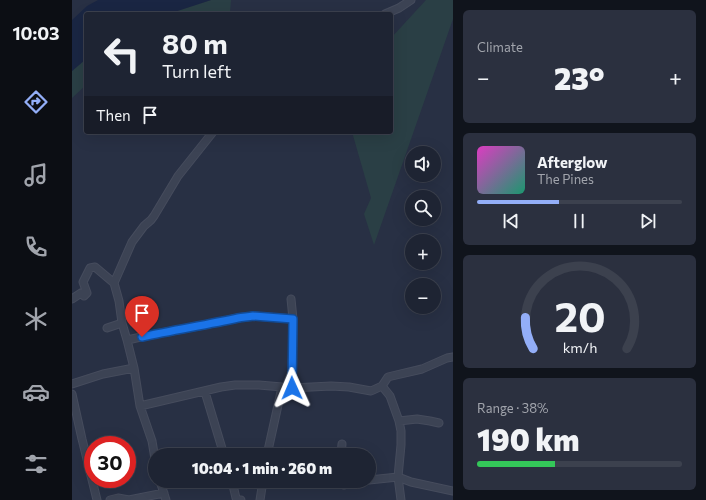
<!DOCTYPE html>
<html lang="en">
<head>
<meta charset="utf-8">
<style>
	body { margin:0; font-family:Commissioner,sans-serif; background:#2b303f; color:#f1f3f6; height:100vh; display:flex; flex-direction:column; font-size:15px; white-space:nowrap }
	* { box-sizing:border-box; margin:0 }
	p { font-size:13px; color:#a1a4ac }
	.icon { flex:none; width:22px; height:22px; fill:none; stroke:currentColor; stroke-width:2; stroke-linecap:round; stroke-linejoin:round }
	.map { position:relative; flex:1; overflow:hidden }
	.side { display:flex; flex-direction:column; gap:10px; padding:10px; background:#10141c; width:253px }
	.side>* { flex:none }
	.hud { position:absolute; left:12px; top:12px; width:309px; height:122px; border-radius:4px; box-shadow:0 4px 16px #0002,0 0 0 1px #3c414e; background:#1e2433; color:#f1f3f6; overflow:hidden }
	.tools { position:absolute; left:333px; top:146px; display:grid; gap:8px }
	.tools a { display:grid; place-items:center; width:36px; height:36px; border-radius:50%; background:#1e2433; box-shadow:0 4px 16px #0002,0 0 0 1px #3c414e; font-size:20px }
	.speed { position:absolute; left:12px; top:436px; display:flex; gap:8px; font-size:20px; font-weight:700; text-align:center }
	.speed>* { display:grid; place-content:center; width:52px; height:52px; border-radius:50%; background:#1e2433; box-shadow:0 4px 16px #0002,0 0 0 1px #3c414e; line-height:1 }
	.speed .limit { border:6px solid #d22; background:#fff; color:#111 }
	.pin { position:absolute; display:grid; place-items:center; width:34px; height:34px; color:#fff; margin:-41px -17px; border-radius:50% 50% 50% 0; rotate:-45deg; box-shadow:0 0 4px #0007 }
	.pin .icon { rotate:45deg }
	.me { position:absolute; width:44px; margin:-22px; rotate:359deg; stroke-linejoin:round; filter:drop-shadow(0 0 3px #0008) }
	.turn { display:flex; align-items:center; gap:14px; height:84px; padding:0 12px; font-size:18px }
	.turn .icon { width:52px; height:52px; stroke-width:2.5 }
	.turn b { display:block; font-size:28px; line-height:34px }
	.then { display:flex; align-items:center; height:38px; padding:0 12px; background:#0003; gap:8px; font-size:15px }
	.big { font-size:30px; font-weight:800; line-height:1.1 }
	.side .card { flex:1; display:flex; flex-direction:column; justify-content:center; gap:6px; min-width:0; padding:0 14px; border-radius:6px; background:#2b303f }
	.side .dial { align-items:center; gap:0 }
	.dial svg { height:104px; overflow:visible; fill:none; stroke:#3c414e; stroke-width:7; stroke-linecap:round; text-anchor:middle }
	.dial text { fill:#f1f3f6; stroke:none }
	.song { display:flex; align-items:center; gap:12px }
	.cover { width:48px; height:48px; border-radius:6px; background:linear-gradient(135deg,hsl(310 70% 55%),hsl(160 70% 35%)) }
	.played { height:4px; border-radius:2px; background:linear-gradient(90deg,#93aef8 40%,#3c414e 40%) }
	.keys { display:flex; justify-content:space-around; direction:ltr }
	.heat { display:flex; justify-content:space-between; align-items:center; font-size:22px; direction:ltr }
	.charge { height:6px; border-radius:3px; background:linear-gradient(90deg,#34c759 38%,#3c414e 0) }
	.trip { position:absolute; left:76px; top:448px; width:228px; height:40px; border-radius:20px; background:#1e2433; box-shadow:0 4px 16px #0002,0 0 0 1px #3c414e; font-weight:800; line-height:40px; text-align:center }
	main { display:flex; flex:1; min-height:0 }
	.tabs { display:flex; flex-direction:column; width:72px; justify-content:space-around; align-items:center; background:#0c0e14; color:#a1a4ac }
	.tabs .icon { width:28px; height:28px }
	.tabs .current { color:#93aef8 }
	.tabs b { font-size:18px; color:#f1f3f6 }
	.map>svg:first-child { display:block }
	.green { fill:#2a3f45 }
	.water { fill:#1a2643 }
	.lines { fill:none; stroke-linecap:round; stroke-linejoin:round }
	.street-casing { stroke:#464c5d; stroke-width:9 }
	.street { stroke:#3c4354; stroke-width:7 }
	.route-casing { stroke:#114b97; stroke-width:10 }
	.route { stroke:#1a73e8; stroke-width:7 }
</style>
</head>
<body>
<main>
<nav class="tabs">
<b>10:03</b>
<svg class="icon current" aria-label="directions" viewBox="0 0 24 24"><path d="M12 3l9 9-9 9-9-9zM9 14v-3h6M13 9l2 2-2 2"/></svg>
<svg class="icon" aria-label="music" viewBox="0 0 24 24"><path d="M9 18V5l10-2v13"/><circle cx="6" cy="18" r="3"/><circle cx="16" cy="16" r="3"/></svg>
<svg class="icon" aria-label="phone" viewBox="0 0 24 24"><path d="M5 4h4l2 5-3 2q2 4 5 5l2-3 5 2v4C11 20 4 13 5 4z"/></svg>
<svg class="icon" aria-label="climate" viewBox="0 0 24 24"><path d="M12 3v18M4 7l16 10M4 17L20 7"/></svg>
<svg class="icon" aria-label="car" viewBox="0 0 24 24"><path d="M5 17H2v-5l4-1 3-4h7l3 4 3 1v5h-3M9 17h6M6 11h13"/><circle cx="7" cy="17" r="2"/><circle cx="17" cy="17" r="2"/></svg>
<svg class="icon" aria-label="filters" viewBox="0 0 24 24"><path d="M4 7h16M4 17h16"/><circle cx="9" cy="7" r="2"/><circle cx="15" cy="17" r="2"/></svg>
</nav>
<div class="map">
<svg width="381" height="500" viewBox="0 0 381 500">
	<rect width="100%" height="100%" fill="#283044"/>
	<path class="green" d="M139,0H159L158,12L156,14H96Z
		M354,0H381V19L302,245L292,214L299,198L280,132H319V38Z
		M14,59V85L0,98V71Z"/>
	<path class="water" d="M26,0H139L96,14H14V59L0,71V20L15,6Z"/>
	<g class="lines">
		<g class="street-casing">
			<path id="street" d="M313,14L327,8L339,0
				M42,283L60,242L72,226L79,220L82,216L106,176L141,132
				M0,299L9,293L12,296L15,293L11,282L18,268L23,267L42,283L47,301L50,323L55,340L62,368L68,406L80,441L83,459
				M219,299L221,319L220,388
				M35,328L50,323
				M55,340C92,332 129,326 166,318C171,317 176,317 181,316L221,319
				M0,384L31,374L62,368
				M310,386L318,396L327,421L329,431V445L326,477L329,500
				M133,392L152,455
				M0,394L10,439L25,500
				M68,406L149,387L163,385H187L210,387L220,388L259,386L277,387L299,391L310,386L316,377L320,376L350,369L375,358L381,357
				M327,421L345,419L358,421L367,423
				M195,455L210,387
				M269,455L270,444
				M297,480L326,477L339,482L381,491
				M88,481L94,500
				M160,481L164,498L166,500H169
				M268,481L272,485L275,482L282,481
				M226,484L252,481
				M38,500L46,498L57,500L92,493
				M188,500L191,481"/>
		</g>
		<use href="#street" class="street"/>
	</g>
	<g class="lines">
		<g class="route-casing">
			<path id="route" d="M70,337C102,330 134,325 166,318C171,317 176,317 181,316L221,319L220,388"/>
		</g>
		<use href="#route" class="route"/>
	</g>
</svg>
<div class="tools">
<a><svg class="icon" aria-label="sound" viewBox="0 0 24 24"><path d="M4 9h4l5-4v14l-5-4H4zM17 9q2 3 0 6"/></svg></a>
<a><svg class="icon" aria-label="search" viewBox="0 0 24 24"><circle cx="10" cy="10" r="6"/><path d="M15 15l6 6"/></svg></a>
<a>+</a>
<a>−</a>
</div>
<div class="speed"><div class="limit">30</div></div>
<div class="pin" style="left:70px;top:337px;background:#d93025"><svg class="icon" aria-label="arrive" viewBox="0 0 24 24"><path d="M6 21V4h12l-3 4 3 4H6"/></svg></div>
<svg class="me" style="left:220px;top:388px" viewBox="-20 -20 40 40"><path d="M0-17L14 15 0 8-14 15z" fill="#1a73e8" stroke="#fff" stroke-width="4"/></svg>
<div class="trip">10:04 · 1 min · 260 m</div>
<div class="hud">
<div class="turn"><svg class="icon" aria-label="left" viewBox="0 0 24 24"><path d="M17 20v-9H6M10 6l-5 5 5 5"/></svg><div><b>80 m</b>Turn left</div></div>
<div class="then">Then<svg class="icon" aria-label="arrive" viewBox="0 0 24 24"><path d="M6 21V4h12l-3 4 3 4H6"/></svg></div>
</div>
</div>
<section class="side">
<div class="card"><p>Climate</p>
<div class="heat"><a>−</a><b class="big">23°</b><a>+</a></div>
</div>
<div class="card">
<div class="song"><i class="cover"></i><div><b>Afterglow</b><p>The Pines</p></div></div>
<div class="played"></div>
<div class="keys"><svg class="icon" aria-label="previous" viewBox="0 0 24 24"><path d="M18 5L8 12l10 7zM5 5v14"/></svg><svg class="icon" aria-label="pause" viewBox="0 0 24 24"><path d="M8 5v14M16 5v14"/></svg><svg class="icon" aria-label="next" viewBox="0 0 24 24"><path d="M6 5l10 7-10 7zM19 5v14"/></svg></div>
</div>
<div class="card dial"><svg viewBox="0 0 100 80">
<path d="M14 69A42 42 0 1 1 86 69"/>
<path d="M14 69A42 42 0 0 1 8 45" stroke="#93aef8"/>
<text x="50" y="56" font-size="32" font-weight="700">20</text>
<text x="50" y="72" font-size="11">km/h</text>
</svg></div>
<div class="card"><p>Range · 38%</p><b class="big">190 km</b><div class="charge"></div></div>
</section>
</main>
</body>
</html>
